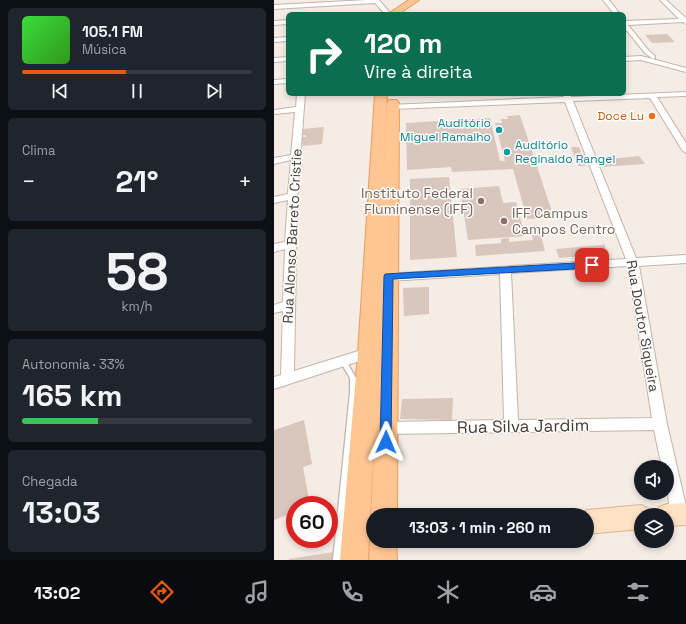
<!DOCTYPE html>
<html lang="pt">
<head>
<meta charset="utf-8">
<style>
	body { margin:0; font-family:"Space Grotesk",sans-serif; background:#20242c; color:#f1f3f6; height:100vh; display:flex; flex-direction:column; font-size:15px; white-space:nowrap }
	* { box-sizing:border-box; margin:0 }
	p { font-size:13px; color:#9ea1a6 }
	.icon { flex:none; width:22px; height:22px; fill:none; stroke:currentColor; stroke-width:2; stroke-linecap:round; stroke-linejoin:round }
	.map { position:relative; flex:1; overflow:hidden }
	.details { display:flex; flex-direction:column; gap:8px; padding:8px; background:#0d0f14; width:274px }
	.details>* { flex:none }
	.guide { position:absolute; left:12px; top:12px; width:340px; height:84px; border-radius:6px; box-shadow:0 2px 6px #0003; background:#0b6e4f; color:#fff; overflow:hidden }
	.controls { position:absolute; left:360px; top:460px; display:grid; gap:8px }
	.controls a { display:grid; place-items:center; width:40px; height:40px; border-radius:50%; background:#171b24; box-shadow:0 2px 6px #0003; font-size:20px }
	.speed { position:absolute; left:12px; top:496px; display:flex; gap:8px; font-size:20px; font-weight:700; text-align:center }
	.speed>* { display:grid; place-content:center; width:52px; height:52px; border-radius:50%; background:#171b24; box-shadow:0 2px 6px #0003; line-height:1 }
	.speed .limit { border:6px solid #d22; background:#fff; color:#111 }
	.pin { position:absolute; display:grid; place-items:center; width:34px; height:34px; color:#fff; margin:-17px; border-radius:8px; box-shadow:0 2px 6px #0006 }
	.me { position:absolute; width:44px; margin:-22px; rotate:1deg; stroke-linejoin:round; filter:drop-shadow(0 0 3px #0008) }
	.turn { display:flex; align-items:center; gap:14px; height:84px; padding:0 12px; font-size:18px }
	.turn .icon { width:52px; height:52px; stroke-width:2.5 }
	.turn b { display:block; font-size:28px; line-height:34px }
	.big { font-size:30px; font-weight:700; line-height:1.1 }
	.details .widget { flex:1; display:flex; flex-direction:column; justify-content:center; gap:6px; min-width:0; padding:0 14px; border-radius:6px; background:#20242c }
	.details .dial { align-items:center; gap:0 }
	.dial b { font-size:52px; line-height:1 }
	.song { display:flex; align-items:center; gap:12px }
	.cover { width:48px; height:48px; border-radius:6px; background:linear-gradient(135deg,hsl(120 70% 55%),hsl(110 70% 35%)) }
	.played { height:4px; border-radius:2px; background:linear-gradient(90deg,#ea580c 45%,#363941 45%) }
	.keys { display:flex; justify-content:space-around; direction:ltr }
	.heat { display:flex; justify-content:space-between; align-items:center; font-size:22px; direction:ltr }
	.charge { height:6px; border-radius:3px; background:linear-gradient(90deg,#34c759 33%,#363941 0) }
	.trip { position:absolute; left:92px; top:508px; width:228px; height:40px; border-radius:20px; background:#171b24; box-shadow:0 2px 6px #0003; font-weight:700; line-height:40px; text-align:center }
	.tabs { display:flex; height:64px; justify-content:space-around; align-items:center; background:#090b0e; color:#9ea1a6 }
	.tabs .icon { width:28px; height:28px }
	.tabs .selected { color:#ea580c }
	.tabs b { font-size:18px; color:#f1f3f6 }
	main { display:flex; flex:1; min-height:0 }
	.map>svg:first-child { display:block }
	.building { fill:#d9c7bd }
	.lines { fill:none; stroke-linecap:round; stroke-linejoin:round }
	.lane-casing { stroke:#c2b4aa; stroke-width:2.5 }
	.street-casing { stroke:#c2b4aa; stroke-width:2 }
	.secondary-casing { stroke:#d9b694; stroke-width:2 }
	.primary-casing { stroke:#ea9d5d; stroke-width:2 }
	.lane { fill:#fff; fill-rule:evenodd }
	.street { fill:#fff; fill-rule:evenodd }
	.secondary { fill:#ffe2c4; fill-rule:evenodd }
	.primary { fill:#ffc693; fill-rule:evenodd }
	.route { fill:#1a73e8; stroke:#114b97 }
	.food-dot { fill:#e8710a; stroke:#fff; stroke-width:1.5 }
	.culture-dot { fill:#0f9aa8; stroke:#fff; stroke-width:1.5 }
	.education-dot { fill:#8d6e63; stroke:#fff; stroke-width:1.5 }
	.labels { text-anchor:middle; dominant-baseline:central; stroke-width:3; stroke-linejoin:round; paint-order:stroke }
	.far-food-label { font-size:12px; fill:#c56008; stroke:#fff; text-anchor:end }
	.far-culture-label { font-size:12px; fill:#0d838f; stroke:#fff; text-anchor:end }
	.education-label { font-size:14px; fill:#785e54; stroke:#fff; text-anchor:end }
	.street-label { font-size:14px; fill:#463b34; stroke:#fff }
	.near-street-label { font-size:17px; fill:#463b34; stroke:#fff }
</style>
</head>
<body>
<main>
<section class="details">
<div class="widget">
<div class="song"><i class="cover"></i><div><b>105.1 FM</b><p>Música</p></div></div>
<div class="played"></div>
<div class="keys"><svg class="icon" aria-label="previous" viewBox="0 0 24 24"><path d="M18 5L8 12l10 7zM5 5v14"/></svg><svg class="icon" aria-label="pause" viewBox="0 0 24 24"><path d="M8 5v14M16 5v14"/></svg><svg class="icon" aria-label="next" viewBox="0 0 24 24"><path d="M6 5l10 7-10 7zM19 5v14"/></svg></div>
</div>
<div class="widget"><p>Clima</p>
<div class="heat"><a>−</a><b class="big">21°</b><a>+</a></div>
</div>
<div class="widget dial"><b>58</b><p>km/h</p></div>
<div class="widget"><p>Autonomia · 33%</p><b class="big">165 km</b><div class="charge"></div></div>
<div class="widget"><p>Chegada</p><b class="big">13:03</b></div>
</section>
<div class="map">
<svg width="412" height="560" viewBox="0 0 412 560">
	<rect width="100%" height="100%" fill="#f4ece5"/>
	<path class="building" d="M393,34L401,42L378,43L371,35Z
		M246,115L280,218L253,219L239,169L178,172L177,167L133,170L132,123L216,118L226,161H231L221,123H228L227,119H234L233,116Z
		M50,127L48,144L29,146L27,137H32L31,135H26L28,129Z
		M297,147H305L312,166H304Z
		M365,156L371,164L328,167L326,160Z
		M175,177L183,257L136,260V179Z
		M225,186L229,203L242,202L251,236L194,240L186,189Z
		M264,225L271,251L202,256L201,245L227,243V239L235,238V242L259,240L256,226Z
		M329,242L334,254L285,258L282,249L329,245Z
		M155,287V314L130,316L129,288Z
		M179,398L178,420L126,419L128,399Z
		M30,420L38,464L29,467L36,505H21V512L0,520V430Z
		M60,552L59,560H15V559Z"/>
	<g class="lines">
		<g class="lane-casing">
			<path id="lane" d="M69,358L71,359L82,378V392L67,560H59L76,392V378L66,361L67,359Z"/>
		</g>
		<g class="street-casing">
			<path id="street" d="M93,0H105L117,14H111L101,3L0,9V5Z
				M329,0H335L346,14H340Z
				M386,0H392L412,18V24L409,22L354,25L375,51L381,56V58L379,59L371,53L350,27V21L405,19Z
				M14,20V24L0,25V21Z
				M14,37V41L0,42V38Z
				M367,56L412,68V72L367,60L350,61V57Z
				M14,57V61L0,62V58Z
				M14,79V83L0,84V80Z
				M412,92V96L383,97L412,143V153L408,150L376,98L299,101L362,258L412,255V263L365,266L393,424L412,506V520L406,522L400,520C393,503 393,485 393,467H388L380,430L112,434L107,433L105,428L107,423L112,422L230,420L226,274L115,281L111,280L110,277L111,274L352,259L291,102L119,109L115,107L116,105L290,97L288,94H296L297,97ZM354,266L378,418L244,420L237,273Z
				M23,94H31L23,200L20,371L94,348L98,349L100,353L98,357L0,389V377L7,375L9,311L0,313V305L9,302L11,249L0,252V244L11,242L14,200L0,203V197L14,194L17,160L0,164V158L17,155L21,112L0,114V110L22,107Z"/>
		</g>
		<g class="secondary-casing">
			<path id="secondary" d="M412,503V525L393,526V515H382L385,507L393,504Z
				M367,505L375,509L378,515H367V529L313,534V515H304L313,510Z"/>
		</g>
		<g class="primary-casing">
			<path id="primary" d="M135,0H145L125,14H114Z
				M101,94H113L110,175L113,103L115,100H123L125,103L123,515H99V520L97,515L101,425L94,560H66L84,353Z
				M99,533V541H122L123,560H95L96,541Z"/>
		</g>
		<use href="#lane" class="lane"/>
		<use href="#street" class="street"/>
		<use href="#secondary" class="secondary"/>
		<use href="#primary" class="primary"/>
	</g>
	<path class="route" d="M318,262L323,265L318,268L119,279L117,442L116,446L112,448L107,446L106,442L110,276L111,274Z"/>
	<circle class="food-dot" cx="378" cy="116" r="4"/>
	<g class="culture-dot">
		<circle cx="225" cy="130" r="4"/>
		<circle cx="233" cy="152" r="4"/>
	</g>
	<g class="education-dot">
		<circle cx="207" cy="201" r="4"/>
		<circle cx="230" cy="221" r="4"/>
	</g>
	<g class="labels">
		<g class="far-food-label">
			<text x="370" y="116">Doce Lu</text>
		</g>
		<g class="far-culture-label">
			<text x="217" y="123">Auditório<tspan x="217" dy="14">Miguel Ramalho</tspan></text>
			<text x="241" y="145" text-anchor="start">Auditório<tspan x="241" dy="14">Reginaldo Rangel</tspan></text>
		</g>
		<g class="education-label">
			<text x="199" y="193">Instituto Federal<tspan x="199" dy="16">Fluminense (IFF)</tspan></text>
			<text x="238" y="213" text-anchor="start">IFF Campus<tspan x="238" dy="16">Campos Centro</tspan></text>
		</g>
		<g class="street-label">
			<text transform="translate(18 236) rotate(-87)">Rua Alonso Barreto Cristie</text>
			<text transform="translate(369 326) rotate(80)">Rua Doutor Siqueira</text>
		</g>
		<g class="near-street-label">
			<text transform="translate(249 426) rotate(-1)">Rua Silva Jardim</text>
		</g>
	</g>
</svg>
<div class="controls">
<a><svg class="icon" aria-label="sound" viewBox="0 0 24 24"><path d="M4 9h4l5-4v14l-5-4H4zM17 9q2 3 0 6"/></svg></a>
<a><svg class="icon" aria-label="layers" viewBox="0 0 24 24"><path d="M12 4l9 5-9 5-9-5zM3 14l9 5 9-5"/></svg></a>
</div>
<div class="speed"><div class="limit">60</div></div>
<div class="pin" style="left:318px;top:265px;background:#d93025"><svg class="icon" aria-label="arrive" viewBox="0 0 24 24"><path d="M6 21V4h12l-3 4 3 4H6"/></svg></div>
<svg class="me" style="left:112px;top:442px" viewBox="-20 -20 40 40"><path d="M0-17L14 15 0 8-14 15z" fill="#1a73e8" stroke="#fff" stroke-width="4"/></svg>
<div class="trip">13:03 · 1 min · 260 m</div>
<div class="guide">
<div class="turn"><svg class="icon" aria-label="right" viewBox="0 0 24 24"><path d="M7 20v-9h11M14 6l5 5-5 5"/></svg><div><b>120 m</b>Vire à direita</div></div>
</div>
</div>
</main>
<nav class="tabs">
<b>13:02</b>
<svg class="icon selected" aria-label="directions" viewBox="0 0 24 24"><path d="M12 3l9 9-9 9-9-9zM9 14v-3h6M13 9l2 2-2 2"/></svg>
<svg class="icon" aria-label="music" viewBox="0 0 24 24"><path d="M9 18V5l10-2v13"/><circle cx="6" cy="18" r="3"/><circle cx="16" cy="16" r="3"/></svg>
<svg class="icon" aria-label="phone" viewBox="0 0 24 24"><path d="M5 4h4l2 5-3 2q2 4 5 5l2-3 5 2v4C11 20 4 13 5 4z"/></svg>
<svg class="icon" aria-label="climate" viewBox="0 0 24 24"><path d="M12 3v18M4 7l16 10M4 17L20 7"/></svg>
<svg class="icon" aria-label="car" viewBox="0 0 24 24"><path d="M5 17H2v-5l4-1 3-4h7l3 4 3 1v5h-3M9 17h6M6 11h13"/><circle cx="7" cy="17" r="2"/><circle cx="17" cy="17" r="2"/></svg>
<svg class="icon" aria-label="filters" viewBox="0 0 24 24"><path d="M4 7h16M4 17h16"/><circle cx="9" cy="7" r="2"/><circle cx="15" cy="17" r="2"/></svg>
</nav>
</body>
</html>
